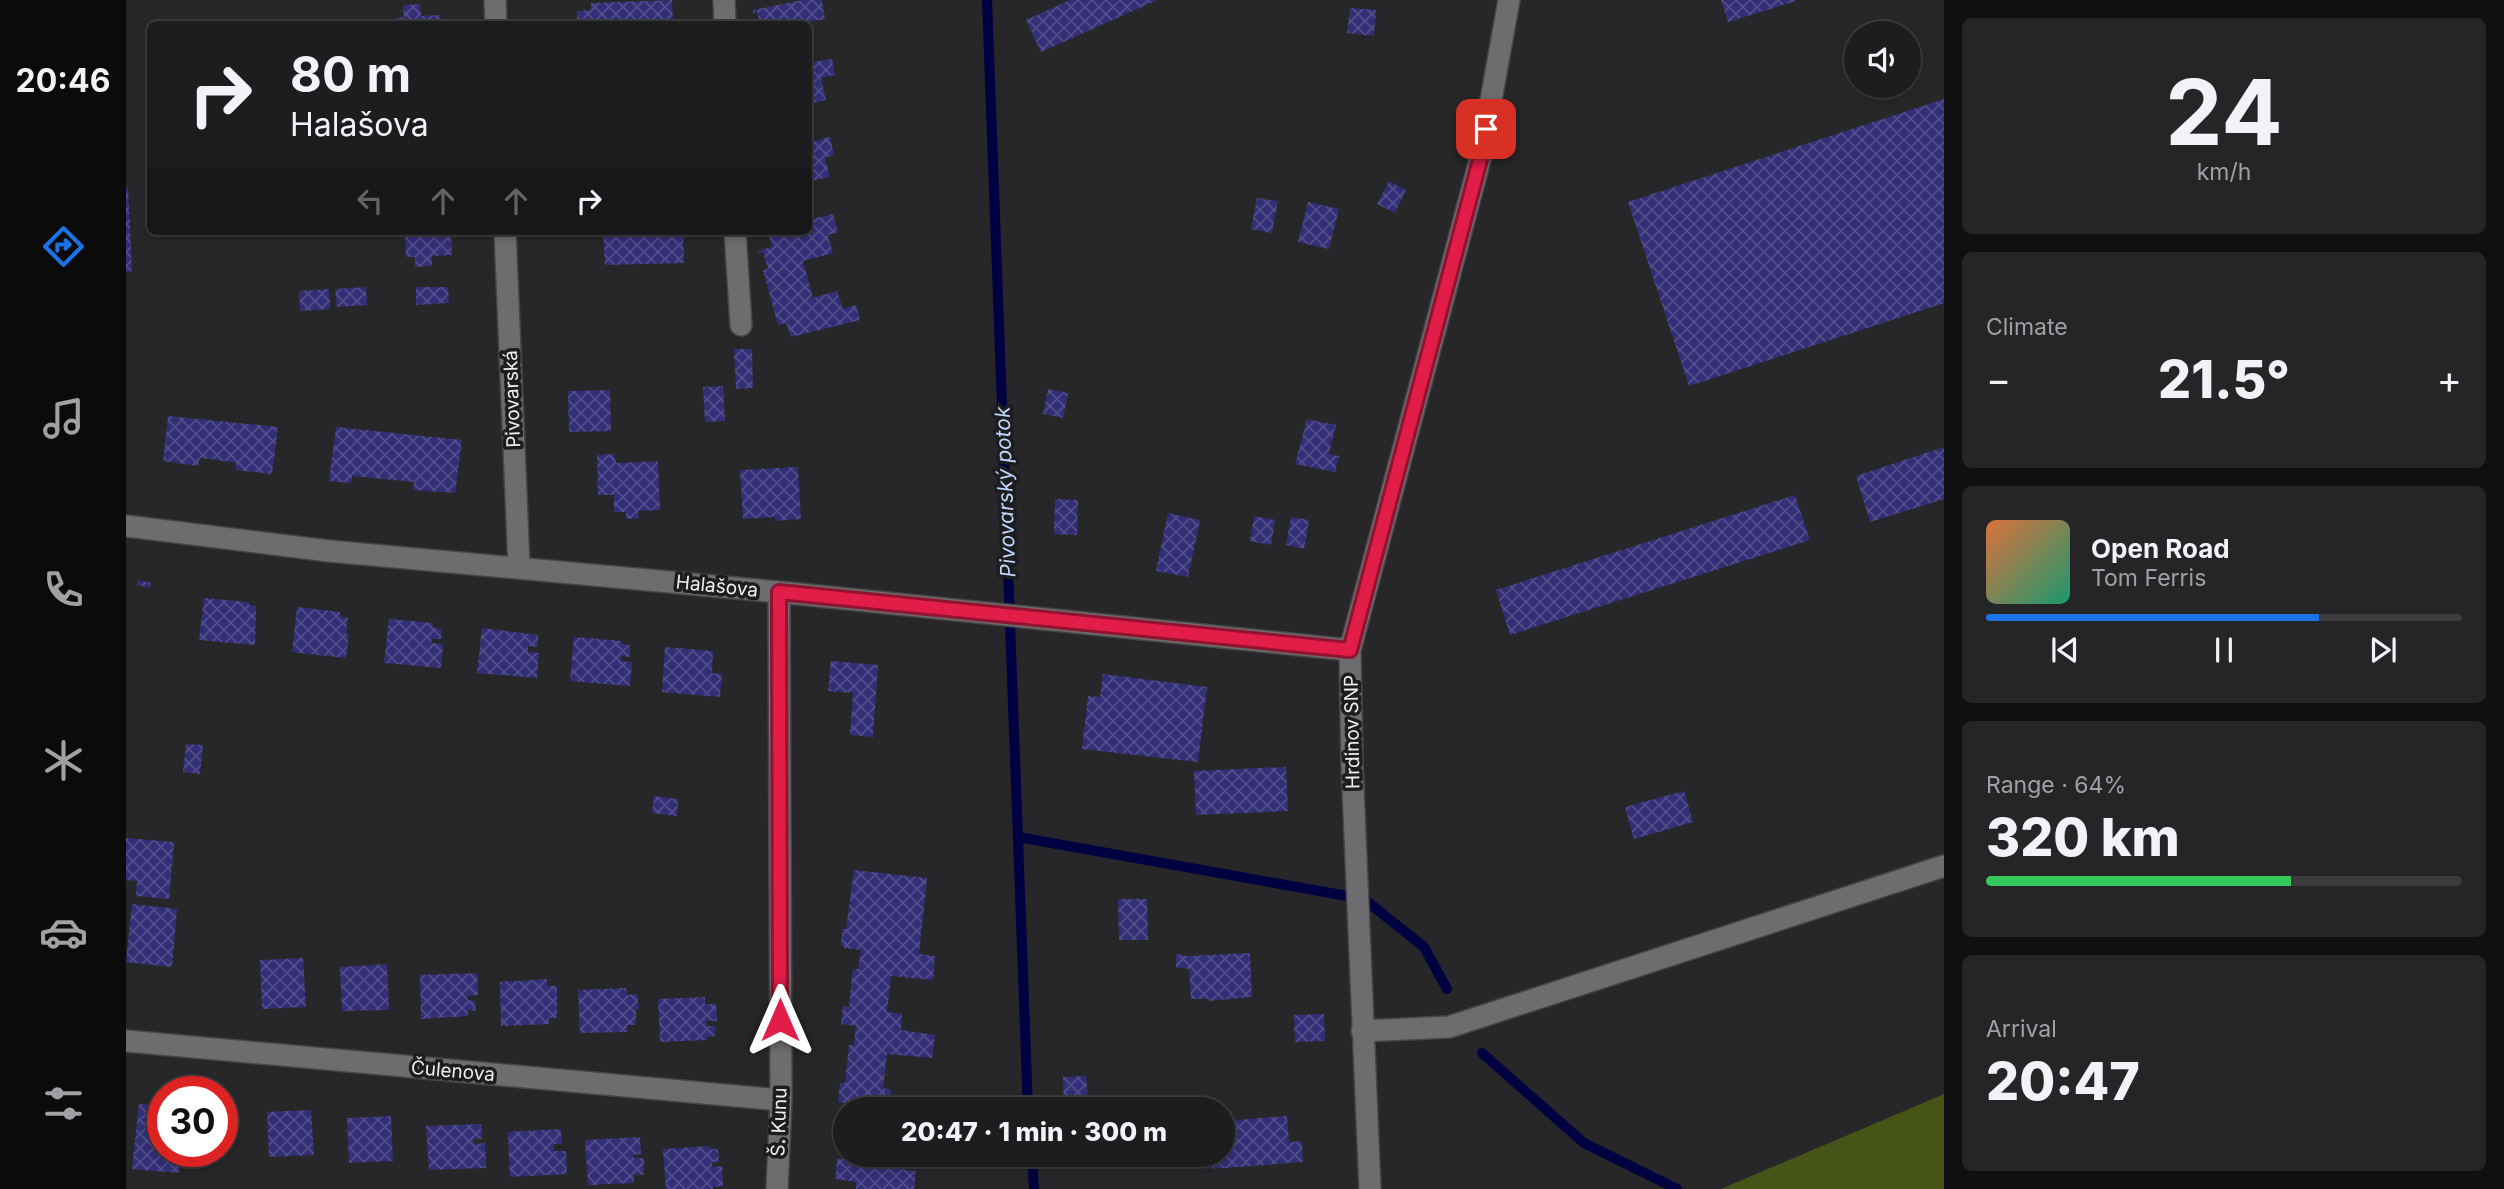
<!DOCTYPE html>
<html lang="en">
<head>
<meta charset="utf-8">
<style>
	body { margin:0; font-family:Inter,sans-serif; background:#252528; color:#f1f3f6; height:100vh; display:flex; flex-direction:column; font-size:26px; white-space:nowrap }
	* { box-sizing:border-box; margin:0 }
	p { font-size:23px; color:#a0a1a4 }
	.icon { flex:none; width:38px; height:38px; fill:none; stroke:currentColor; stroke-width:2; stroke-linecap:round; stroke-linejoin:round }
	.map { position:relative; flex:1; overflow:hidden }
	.side { display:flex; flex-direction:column; gap:18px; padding:18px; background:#100f11; width:560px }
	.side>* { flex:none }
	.top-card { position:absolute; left:21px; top:21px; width:665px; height:214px; border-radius:10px; box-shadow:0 4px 10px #0003,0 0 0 2px #3b3a3d; background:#1d1c1f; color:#f1f3f6; overflow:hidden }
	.controls { position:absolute; left:1718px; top:21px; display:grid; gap:14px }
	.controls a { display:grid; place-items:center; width:77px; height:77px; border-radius:50%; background:#1d1c1f; box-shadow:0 4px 10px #0003,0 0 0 2px #3b3a3d; font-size:35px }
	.speed { position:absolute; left:21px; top:1076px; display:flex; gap:14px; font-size:35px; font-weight:700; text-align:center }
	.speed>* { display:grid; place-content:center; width:91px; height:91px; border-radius:50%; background:#1d1c1f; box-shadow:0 4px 10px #0003,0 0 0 2px #3b3a3d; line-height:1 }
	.speed .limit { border:10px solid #d22; background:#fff; color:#111 }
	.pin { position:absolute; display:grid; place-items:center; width:60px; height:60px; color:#fff; margin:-30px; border-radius:14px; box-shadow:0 4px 10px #0006 }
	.me { position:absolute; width:77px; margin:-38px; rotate:0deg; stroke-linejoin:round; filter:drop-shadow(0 0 5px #0008) }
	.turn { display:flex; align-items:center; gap:24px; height:147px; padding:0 28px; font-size:32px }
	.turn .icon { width:91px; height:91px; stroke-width:2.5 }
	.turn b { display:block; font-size:49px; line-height:60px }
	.lanes { display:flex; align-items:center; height:66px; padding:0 28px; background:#0003; justify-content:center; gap:35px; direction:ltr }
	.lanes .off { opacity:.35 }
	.big { font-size:52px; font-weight:800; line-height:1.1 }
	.side .tile { flex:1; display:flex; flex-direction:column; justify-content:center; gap:10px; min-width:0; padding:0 24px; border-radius:10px; background:#252528 }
	.side .dial { align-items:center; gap:0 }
	.dial b { font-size:91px; line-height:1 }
	.song { display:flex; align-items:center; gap:21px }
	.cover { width:84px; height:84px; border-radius:10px; background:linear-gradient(135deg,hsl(20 70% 55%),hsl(160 70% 35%)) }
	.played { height:7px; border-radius:4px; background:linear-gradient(90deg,#1a73e8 70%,#3b3a3d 70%) }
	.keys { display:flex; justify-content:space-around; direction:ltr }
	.heat { display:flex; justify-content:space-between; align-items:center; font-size:38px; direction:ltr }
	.charge { height:10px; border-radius:5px; background:linear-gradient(90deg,#34c759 64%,#3b3a3d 0) }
	.trip { position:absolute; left:707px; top:1097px; width:402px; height:70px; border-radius:35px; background:#1d1c1f; box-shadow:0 4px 10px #0003,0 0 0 2px #3b3a3d; font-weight:800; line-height:70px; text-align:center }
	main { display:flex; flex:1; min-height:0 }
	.tabs { display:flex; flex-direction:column; width:126px; justify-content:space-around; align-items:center; background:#0c0b0c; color:#a0a1a4 }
	.tabs .icon { width:49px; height:49px }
	.tabs .selected { color:#1a73e8 }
	.tabs b { font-size:32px; color:#f1f3f6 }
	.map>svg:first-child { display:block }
	.grass { fill:#475417 }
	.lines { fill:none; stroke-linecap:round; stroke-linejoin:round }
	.stream { stroke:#000141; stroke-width:10 }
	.building { fill:url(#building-cross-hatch) }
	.minor-casing { stroke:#454547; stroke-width:24 }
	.minor { stroke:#6d6c6f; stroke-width:21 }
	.route-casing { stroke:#92132f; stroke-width:18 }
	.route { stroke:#e11d48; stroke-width:12 }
	.labels { text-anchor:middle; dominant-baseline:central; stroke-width:7; stroke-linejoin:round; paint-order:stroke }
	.street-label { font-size:19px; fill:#eeeef0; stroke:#1d1d20 }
	.water-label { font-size:21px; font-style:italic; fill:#c0d7fd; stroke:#1d1d20 }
</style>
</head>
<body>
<main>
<nav class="tabs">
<b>20:46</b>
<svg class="icon selected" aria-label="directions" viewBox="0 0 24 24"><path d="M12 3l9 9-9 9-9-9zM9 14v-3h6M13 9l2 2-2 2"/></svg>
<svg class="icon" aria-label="music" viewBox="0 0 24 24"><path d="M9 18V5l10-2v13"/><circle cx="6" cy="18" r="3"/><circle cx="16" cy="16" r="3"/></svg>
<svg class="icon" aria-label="phone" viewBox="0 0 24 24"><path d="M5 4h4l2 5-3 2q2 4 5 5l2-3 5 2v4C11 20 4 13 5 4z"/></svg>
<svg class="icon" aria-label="climate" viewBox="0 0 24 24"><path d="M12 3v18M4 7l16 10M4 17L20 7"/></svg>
<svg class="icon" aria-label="car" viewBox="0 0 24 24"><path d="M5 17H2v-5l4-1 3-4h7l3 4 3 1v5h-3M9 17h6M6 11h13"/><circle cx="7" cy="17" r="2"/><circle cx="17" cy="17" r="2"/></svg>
<svg class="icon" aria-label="filters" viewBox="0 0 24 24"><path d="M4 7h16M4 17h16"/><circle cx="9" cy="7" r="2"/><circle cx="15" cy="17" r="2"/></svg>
</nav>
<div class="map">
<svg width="1818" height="1189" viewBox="0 0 1818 1189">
	<defs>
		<pattern id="building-cross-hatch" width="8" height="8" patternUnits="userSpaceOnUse" patternTransform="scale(1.75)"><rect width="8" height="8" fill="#332f77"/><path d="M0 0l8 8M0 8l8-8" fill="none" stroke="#514d8b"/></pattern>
	</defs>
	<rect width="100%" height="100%" fill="#272629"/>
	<path class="grass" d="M1818,1094V1189H1595Z"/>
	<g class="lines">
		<path class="stream" d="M861,0L902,1110
			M892,837L1238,899L1298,947L1321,989
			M1356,1053L1458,1143L1551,1189
			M906,1155L908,1189"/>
	</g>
	<path class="building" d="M546,0L547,24H451V11L465,10V3Z
		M676,0H696L699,19L673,24H634L631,12L627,13V10Z
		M944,0H1031L915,52L900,20Z
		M1595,0H1670V1L1602,22Z
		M294,4L295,16L314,15L315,24H270V18L278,17L277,5Z
		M1224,8L1250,10L1248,36L1221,33Z
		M706,59L709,75L695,78L700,100L682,104V63Z
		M1818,99V303L1563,386L1502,202Z
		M704,137L708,155L699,158L704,177L682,182V143Z
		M1263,181L1280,190L1269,213L1251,204Z
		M0,188H2L6,271L0,272Z
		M1131,198L1152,201L1146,233L1125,229Z
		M1182,202L1213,209L1203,249L1172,242Z
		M707,214L712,232L702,235L707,253L677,261L687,298L711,291L717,309L730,305L734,320L665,337L660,323L652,325L637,270L642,269L637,252L633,253L632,251L646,247L642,231H682V220Z
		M279,231H325L326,255L306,256V266L289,267V257H280Z
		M477,231H557L558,263L479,265Z
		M240,287L241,305L211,307L209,289Z
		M290,287H322L323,303L290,305Z
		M203,289L204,309L174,311L173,291Z
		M608,349H626L627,388L610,389Z
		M597,386L599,421L579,422L577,387Z
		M922,389L942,393L937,418L917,414Z
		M484,390L485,431L443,432L442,391Z
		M42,416L152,427L146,474L110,470V463L91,460L74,458L72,466L37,461Z
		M1181,419L1210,425L1203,454L1213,456L1209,472L1169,464Z
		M210,427L336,440L329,493L287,490L288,482L226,476L225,483L203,481Z
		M1818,447V499L1744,522L1730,476Z
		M488,454L490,463L532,461L534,510L512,511L513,518L500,519V512H488V495H472L471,455Z
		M672,467L675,519L649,521V517L617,519L614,470Z
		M1669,495L1684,540L1384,635L1370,590Z
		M929,499L952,500L951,535L928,534Z
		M1042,513L1074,520L1062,577L1030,571Z
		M1128,516L1149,520L1145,545L1124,541Z
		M1165,517L1183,520L1178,549L1160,545Z
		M12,580L25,583L24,588L11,585Z
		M78,598L123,602V605L130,606L129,645L73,640Z
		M171,607L214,612L215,617L222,618L220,634H223L220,658L166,652Z
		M263,619L307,623V628L316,629L315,639H306L305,643L317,644L315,668L258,663Z
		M356,628L412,635V647L402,646V652L413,653L411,678L351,673Z
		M448,637L496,641V644L504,645V657L495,656V661L506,662L504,686L444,681Z
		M539,647L587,651L586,673L596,674L594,697L536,692Z
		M705,661L752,665L747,737L724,735L727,693L702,691Z
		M977,674L1081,687L1072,762L956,749L962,696L974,697Z
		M60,744L77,745L74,774L57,772Z
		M1160,767L1162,811L1070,815L1068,771Z
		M1558,791L1567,822L1508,839L1499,807Z
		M528,796L552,799L551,816L526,813Z
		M0,838L48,842L43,899L10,896L11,881L0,880Z
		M728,870L801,878L793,954L809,956L807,980L765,976L761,1012L776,1014L775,1030L809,1035L806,1058L761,1054L757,1088L765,1090L762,1110H729L730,1105L712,1102L714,1083H719L723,1045H728L730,1026L715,1024L717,1006L723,1007L727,969H732L735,950L718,948V946H715L716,929H720Z
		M992,899H1021L1022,940H993Z
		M6,904L51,909L46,967L0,962Z
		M1124,953L1126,997L1083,1001V999H1065L1063,969L1050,967V954L1062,956Z
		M177,958L180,1007L136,1009L134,960Z
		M261,964L263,1010L216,1011L214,967Z
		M351,973L352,995L341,996L342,1000L349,1001L350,1011L342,1010V1016L295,1019L294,975Z
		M421,979V986H431V1018H423V1024L375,1026L374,982Z
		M500,988L501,995L511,994L513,1009H510V1025H501V1032L454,1033L452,990Z
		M579,997V1004H590L591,1021H580L581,1026H589V1036L581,1037V1040L534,1042L532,999Z
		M1198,1014L1199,1041L1169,1042L1168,1015Z
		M960,1076L962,1098L958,1099L959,1110H938L937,1077Z
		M13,1104L37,1106V1152H58L57,1155H54L53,1173L6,1169Z
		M185,1110L188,1155L143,1157L141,1112Z
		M265,1116L267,1161L223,1163L221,1118Z
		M1161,1116L1163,1142L1176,1141L1177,1162L1086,1169L1084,1155H1097V1121Z
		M355,1124L356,1139H348V1144L359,1143L360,1168L303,1170L300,1126Z
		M435,1129L436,1144H428V1151H440L441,1174L384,1177L382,1132Z
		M514,1137L515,1154L507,1155L508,1158H518V1175H508V1183L462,1185L459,1140Z
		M584,1146L585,1149H592L593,1162H586V1167L596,1166L597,1186L587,1187V1189H540L537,1149Z
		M718,1146L719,1155H757L756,1167L790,1171L788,1189H730V1182L709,1179L711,1159H716Z"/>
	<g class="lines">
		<g class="minor-casing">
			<path id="minor" d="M369,0L370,24
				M598,0L599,24
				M379,231L393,567
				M609,231L615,325
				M0,526L203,551L653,592L1224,650
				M1236,1031L1323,1027L1818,866
				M0,1041L655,1100
				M651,1189L655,1100L653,592
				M1244,1189L1226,764L1224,650L1355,156L1383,0"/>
		</g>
		<use href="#minor" class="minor"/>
	</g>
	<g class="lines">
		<g class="route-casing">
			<path id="route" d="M654,1020L653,592L1224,650L1355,156L1360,129"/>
		</g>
		<use href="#route" class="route"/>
	</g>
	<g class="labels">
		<g class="street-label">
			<text transform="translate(386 399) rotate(-92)">Pivovarská</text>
			<text transform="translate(591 586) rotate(6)">Halašova</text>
			<text transform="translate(1226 732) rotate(-91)">Hrdinov SNP</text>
			<text transform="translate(327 1071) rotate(5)">Čulenova</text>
			<text transform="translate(653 1122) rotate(-88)">Š. Kunu</text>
		</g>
		<g class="water-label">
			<text transform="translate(879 492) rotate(-92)">Pivovarský potok</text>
		</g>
	</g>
</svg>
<div class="controls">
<a><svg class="icon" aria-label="sound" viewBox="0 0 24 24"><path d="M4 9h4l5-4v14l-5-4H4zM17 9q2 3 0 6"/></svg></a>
</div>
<div class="speed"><div class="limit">30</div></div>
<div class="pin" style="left:1360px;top:129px;background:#d93025"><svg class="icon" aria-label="arrive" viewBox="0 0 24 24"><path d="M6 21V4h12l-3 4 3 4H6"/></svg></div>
<svg class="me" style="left:654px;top:1020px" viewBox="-20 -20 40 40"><path d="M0-17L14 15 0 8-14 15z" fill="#e11d48" stroke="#fff" stroke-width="4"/></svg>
<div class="trip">20:47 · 1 min · 300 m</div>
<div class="top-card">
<div class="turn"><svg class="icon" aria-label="right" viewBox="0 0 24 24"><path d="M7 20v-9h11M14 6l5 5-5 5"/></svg><div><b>80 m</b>Halašova</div></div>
<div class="lanes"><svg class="icon off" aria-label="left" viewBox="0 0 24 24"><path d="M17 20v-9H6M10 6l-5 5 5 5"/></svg><svg class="icon off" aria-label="ahead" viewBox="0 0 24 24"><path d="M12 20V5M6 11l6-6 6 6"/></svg><svg class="icon off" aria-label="ahead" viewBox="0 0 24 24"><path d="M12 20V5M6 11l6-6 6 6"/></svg><svg class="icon" aria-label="right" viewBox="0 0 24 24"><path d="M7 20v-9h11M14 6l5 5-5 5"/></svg></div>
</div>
</div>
<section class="side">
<div class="tile dial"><b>24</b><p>km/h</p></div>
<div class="tile"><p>Climate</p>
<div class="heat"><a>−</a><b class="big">21.5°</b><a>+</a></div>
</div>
<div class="tile">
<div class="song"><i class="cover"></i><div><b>Open Road</b><p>Tom Ferris</p></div></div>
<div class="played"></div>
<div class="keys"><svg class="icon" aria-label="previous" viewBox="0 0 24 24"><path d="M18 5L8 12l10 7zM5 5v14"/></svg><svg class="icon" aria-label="pause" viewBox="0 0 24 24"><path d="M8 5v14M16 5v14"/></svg><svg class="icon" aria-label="next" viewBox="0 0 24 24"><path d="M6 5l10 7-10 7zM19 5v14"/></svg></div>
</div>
<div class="tile"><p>Range · 64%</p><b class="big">320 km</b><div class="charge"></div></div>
<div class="tile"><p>Arrival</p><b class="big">20:47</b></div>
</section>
</main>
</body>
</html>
